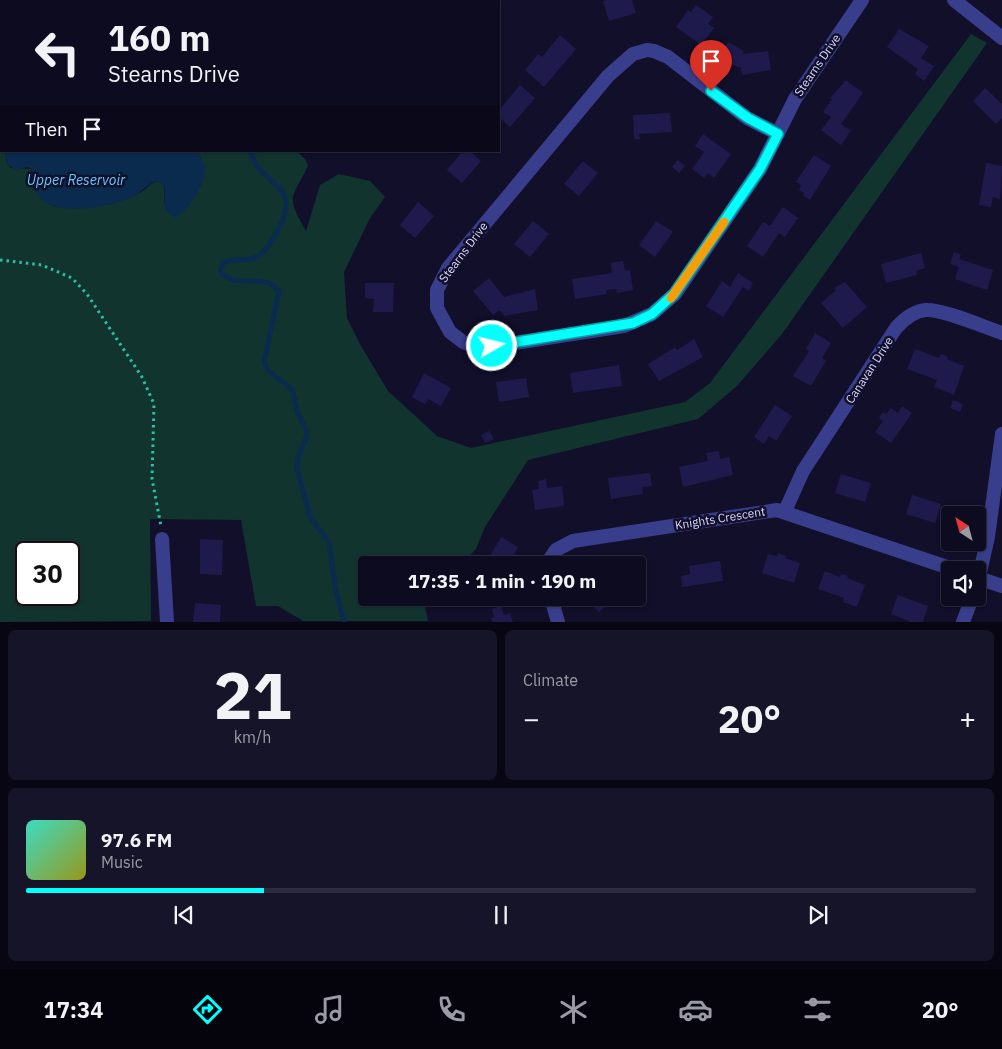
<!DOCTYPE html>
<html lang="en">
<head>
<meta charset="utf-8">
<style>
	body { margin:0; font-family:"IBM Plex Sans",sans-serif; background:#161429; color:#f1f3f6; height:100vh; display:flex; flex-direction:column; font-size:19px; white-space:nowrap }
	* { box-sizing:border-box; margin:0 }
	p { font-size:16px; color:#9a9ba5 }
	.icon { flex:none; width:28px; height:28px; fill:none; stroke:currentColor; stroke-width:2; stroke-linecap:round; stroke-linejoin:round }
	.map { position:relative; height:622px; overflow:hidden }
	.sheet { display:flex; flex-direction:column; gap:8px; padding:8px; background:#070612; flex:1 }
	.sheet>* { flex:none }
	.hud { position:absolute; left:0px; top:0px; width:500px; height:152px; box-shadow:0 1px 4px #0004,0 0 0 1px #2d2b3e; background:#0d0b20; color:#f1f3f6; overflow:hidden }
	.needle { width:32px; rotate:324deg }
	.buttons { position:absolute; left:941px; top:506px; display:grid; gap:10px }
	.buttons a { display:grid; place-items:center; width:45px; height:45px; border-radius:5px; background:#0d0b20; box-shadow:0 1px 4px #0004,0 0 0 1px #2d2b3e; font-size:25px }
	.speed { position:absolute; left:15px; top:541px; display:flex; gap:10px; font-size:25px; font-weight:700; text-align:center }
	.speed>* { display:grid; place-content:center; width:65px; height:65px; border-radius:50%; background:#0d0b20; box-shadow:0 1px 4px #0004,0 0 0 1px #2d2b3e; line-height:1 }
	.speed .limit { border:2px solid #111; border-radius:8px; background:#fff; color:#111 }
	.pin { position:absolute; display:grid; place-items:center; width:42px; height:42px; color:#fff; margin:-51px -21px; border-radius:50% 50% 50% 0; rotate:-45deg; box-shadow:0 0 5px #0007 }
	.pin .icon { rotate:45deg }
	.me { position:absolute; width:55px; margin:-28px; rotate:82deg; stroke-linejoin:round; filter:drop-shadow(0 0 4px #0008) }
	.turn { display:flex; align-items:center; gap:18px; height:105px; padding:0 25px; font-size:22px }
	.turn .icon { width:65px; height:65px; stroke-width:2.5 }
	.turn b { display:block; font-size:35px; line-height:42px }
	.then { display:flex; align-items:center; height:48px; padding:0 25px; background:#0003; gap:10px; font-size:19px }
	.big { font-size:38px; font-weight:800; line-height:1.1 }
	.sheet .tile { flex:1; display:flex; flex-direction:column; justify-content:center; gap:8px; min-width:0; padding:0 18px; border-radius:8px; background:#161429 }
	.sheet .dial { align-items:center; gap:0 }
	.dial b { font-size:65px; line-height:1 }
	.song { display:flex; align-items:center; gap:15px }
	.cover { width:60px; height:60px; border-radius:8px; background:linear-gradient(135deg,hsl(170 70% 55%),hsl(60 70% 35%)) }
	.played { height:5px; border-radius:2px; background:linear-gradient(90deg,#04fffd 25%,#2d2b3e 25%) }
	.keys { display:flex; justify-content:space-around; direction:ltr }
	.heat { display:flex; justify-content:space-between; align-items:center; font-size:28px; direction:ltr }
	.sheet .tiles { flex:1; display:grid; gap:8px; grid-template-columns:1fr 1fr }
	.tile:last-child { grid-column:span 2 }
	.trip { position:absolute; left:358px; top:556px; width:288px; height:50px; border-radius:5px; background:#0d0b20; box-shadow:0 1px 4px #0004,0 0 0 1px #2d2b3e; font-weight:800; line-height:50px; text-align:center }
	.dock { display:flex; height:80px; justify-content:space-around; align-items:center; background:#05040d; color:#9a9ba5 }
	.dock .icon { width:35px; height:35px }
	.dock .on { color:#04fffd }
	.dock b { font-size:22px; color:#f1f3f6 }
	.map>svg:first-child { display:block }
	.green { fill:#12342f; fill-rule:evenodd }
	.water { fill:#0a2a4e }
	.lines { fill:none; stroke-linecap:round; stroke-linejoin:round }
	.stream { stroke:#0a2a4e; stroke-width:5 }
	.building { fill:#1f1a4c }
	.path { stroke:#2bc1a7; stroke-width:3; stroke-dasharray:2.5 4; stroke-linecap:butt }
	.minor { stroke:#383e8b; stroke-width:14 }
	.route-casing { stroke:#03a6a4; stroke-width:12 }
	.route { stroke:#04fffd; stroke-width:9 }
	.slow { stroke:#f59e0b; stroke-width:9 }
	.labels { text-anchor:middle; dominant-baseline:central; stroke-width:5; stroke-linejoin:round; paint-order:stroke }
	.street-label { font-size:12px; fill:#d9d8ff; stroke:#110f2a }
	.water-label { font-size:14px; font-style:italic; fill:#66c9ff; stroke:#110f2a }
</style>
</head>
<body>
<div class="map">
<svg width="1002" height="622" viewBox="0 0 1002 622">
	<rect width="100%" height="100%" fill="#110f2a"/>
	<path class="green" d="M971,34L987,43L782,334L737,386L698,419L528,460L485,527L476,549L461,565H366V598H426L424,602L428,621H303L278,606H256L241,520L150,519L151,621L0,622V148L1,151H5L7,165L11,168L31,169L33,183L53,206C82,211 116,206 141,192C148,188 150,183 158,181L164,186V203L195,196L201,158L196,151H296L306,160L308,166C292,199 285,195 306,231L320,185L339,174L370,181L385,197L370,218L344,272L347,318L361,346L388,391L437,436L471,448L685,402L710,383ZM26,552H69V595H26Z"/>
	<path class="water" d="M0,0H162L1,1L0,148Z
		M5,151H196C199,156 203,160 205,165C208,180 189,211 176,217C160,214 166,197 164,186L158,181C148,183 141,193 132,197C111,207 58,217 40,198C32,189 35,179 31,169L28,167L17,170L7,165Z"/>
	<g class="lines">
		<path class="stream" d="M251,151C256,185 303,181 280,226C275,236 269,248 260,255C249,263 235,257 223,263L220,272C237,291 266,270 279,292L264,361L267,370L292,389L298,414L306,430L307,436L298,457L297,468L310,517L329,542L335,587L344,622"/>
	</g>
	<path class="building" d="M606,0H632L636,13L609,21L603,1Z
		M696,5L713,17L708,24L714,28L701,45L676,27L688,10L691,12Z
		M899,29L929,46L921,58L934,66L924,81L915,74L918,69L887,47Z
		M560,35L576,49L544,87L525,70L538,54L542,57Z
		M728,42L744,51L742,54L768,51L771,70L742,75L741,68L719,59Z
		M846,80L863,93L841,124L851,131L841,145L821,130L831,117L823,112L832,99L830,98Z
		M520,85L535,98L510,127L499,117V110Z
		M985,88L1002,104V118L996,124L973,101Z
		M670,113L672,132L639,134L640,139H634L633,115Z
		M703,134L731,154L714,178L708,173L704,178L692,169L704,152L695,146Z
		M463,151H470L481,161L462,183L447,170Z
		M814,155L831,166L810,200L803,196L804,193L799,190L801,185L796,182Z
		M678,160L685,166L679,173L672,167Z
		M583,161L598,173L579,196L564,184Z
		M986,163L1002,166L1000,199L993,197L991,207L979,205Z
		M418,202L434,216L415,238L400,225Z
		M783,207L798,218L785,237L779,233L763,257L747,246L763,222L770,226Z
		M533,221L549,234L530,257L514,244Z
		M656,221L673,232L655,257L639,245Z
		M954,252L961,255L959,259L993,270L987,290L955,279L959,267L950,264Z
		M921,253L925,268L916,271L917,275L886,283L881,264Z
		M623,261L625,271L630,270L633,290L617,293L616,289L606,290L607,294L575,299L572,279L612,273L611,263Z
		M738,273L753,283L749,291L743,287L723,317L706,306L722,281L730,287Z
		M489,278L504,297L535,289L538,310L504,316L500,310L493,315L473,291Z
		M845,282L867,307L843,328L821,303L836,290L834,288Z
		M365,283H394L393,312H373L374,299L365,298Z
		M815,333L831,343L822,358L826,361L811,386L793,376L809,351L806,349Z
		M694,339L703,357L659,381L648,364L675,347L677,350Z
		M915,349L939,358L941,354L948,357L947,359L964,366L954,395L934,387L937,380L907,369Z
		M619,365L622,386L573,393L570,373Z
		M424,373L451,388L441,406L428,399L425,404L412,397Z
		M526,378L529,397L499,402L496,382Z
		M953,400L963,404L960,412L950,408Z
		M775,405L792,416L776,441L769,436L764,444L754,437Z
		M902,406L912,413L891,443L875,432L883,421L879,418L883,412L886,414L891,408L898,413Z
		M489,431L494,439L485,443L481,435Z
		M719,451L720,459L729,457L733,475L683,487L679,467L708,461L706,453Z
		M650,473L652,486L642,487L643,494L611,499L608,478Z
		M841,474L871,483L865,502L835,493Z
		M546,479L547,488L562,486L564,506L535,510L532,490L539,489L538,481Z
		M912,495L941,504L935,523L906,514Z
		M501,537L518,547L508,565H489L486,563Z
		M200,539L223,540L222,575L200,574Z
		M778,553L786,556L785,558L800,563L794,583L762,573L768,554L777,556Z
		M720,561L723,581L682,587L681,576L690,574L689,566Z
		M825,571L840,577L841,574L848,576L847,578L865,585L857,607L843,602L844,598L818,589Z
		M898,595L928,606L923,622H911L891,614Z
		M585,598H615L599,612Z
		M195,603L221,605L220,622H193Z
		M501,606L504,615L510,613L513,622H492L491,618L494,617L492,609Z"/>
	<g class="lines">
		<path class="path" d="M0,260L42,265L72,278L87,294L142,377L154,404L152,479L161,526"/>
		<path class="minor" d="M344,0L345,1
			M954,0L1002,38
			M394,1L395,0
			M778,134L747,118L668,57L654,51L647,50L633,54L608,76L448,268L437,290V308L450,332L463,342L471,345H502L624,326L652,314L675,294L760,169L795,99L862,0
			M785,511L803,471L896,328C904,319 913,311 926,310C943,309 984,327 1002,333
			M162,539L167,622
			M546,565L556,550L573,541L777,510L956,570
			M978,578L1002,586
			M978,581L988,537L1002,434
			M551,598L558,622
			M963,622L972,598"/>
	</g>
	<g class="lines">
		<g class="route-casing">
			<path id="route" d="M492,346L633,323L652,314L674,294L760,169L778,134L748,118L711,91"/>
		</g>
		<use href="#route" class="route"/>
		<path class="slow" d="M671,298L724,222"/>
	</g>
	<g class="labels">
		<g class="street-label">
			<text transform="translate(817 65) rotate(-56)">Stearns Drive</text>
			<text transform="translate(463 252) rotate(-53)">Stearns Drive</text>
			<text transform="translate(869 370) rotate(-57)">Canavan Drive</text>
			<text transform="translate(720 518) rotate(-9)">Knights Crescent</text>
		</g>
		<g class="water-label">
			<text x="76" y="180">Upper Reservoir</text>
		</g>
	</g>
</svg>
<div class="buttons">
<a><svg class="needle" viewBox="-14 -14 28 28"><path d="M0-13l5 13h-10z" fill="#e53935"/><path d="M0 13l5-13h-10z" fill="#9a9ba5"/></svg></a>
<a><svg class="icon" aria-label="sound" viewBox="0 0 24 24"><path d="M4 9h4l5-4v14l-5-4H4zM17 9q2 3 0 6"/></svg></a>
</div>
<div class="speed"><div class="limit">30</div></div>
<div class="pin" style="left:711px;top:91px;background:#d93025"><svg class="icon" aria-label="arrive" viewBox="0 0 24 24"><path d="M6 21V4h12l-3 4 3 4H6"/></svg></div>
<svg class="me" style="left:492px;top:346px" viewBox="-20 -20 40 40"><circle r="17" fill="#04fffd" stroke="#fff" stroke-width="3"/><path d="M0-11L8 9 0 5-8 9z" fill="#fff"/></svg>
<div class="trip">17:35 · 1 min · 190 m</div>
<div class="hud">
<div class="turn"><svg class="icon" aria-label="left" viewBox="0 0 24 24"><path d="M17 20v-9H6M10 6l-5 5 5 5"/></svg><div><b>160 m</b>Stearns Drive</div></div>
<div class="then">Then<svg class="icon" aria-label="arrive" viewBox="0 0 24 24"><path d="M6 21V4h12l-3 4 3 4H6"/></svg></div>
</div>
</div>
<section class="sheet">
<div class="tiles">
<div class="tile dial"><b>21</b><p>km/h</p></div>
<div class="tile"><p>Climate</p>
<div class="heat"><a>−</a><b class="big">20°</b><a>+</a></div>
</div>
<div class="tile">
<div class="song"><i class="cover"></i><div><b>97.6 FM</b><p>Music</p></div></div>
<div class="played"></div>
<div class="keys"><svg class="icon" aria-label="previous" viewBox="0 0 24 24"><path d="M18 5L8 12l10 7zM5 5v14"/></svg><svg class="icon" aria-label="pause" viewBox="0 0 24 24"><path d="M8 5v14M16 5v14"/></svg><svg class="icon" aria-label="next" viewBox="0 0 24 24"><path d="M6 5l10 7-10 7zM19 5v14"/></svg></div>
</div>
</div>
</section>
<nav class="dock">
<b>17:34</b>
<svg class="icon on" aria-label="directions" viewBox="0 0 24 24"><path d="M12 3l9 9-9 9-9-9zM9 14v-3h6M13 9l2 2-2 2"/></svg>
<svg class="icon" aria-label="music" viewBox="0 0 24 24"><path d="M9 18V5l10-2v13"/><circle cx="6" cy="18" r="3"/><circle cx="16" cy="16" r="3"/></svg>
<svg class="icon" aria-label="phone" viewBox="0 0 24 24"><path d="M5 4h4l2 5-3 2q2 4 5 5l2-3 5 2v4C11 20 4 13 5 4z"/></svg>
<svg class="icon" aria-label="climate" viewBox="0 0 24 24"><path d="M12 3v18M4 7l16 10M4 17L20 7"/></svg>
<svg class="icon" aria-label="car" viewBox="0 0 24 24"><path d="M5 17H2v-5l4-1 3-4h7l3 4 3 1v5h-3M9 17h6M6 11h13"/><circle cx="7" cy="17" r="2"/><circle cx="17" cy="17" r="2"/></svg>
<svg class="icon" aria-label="filters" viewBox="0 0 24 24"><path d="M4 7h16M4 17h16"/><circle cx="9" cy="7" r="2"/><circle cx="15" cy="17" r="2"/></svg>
<b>20°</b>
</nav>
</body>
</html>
